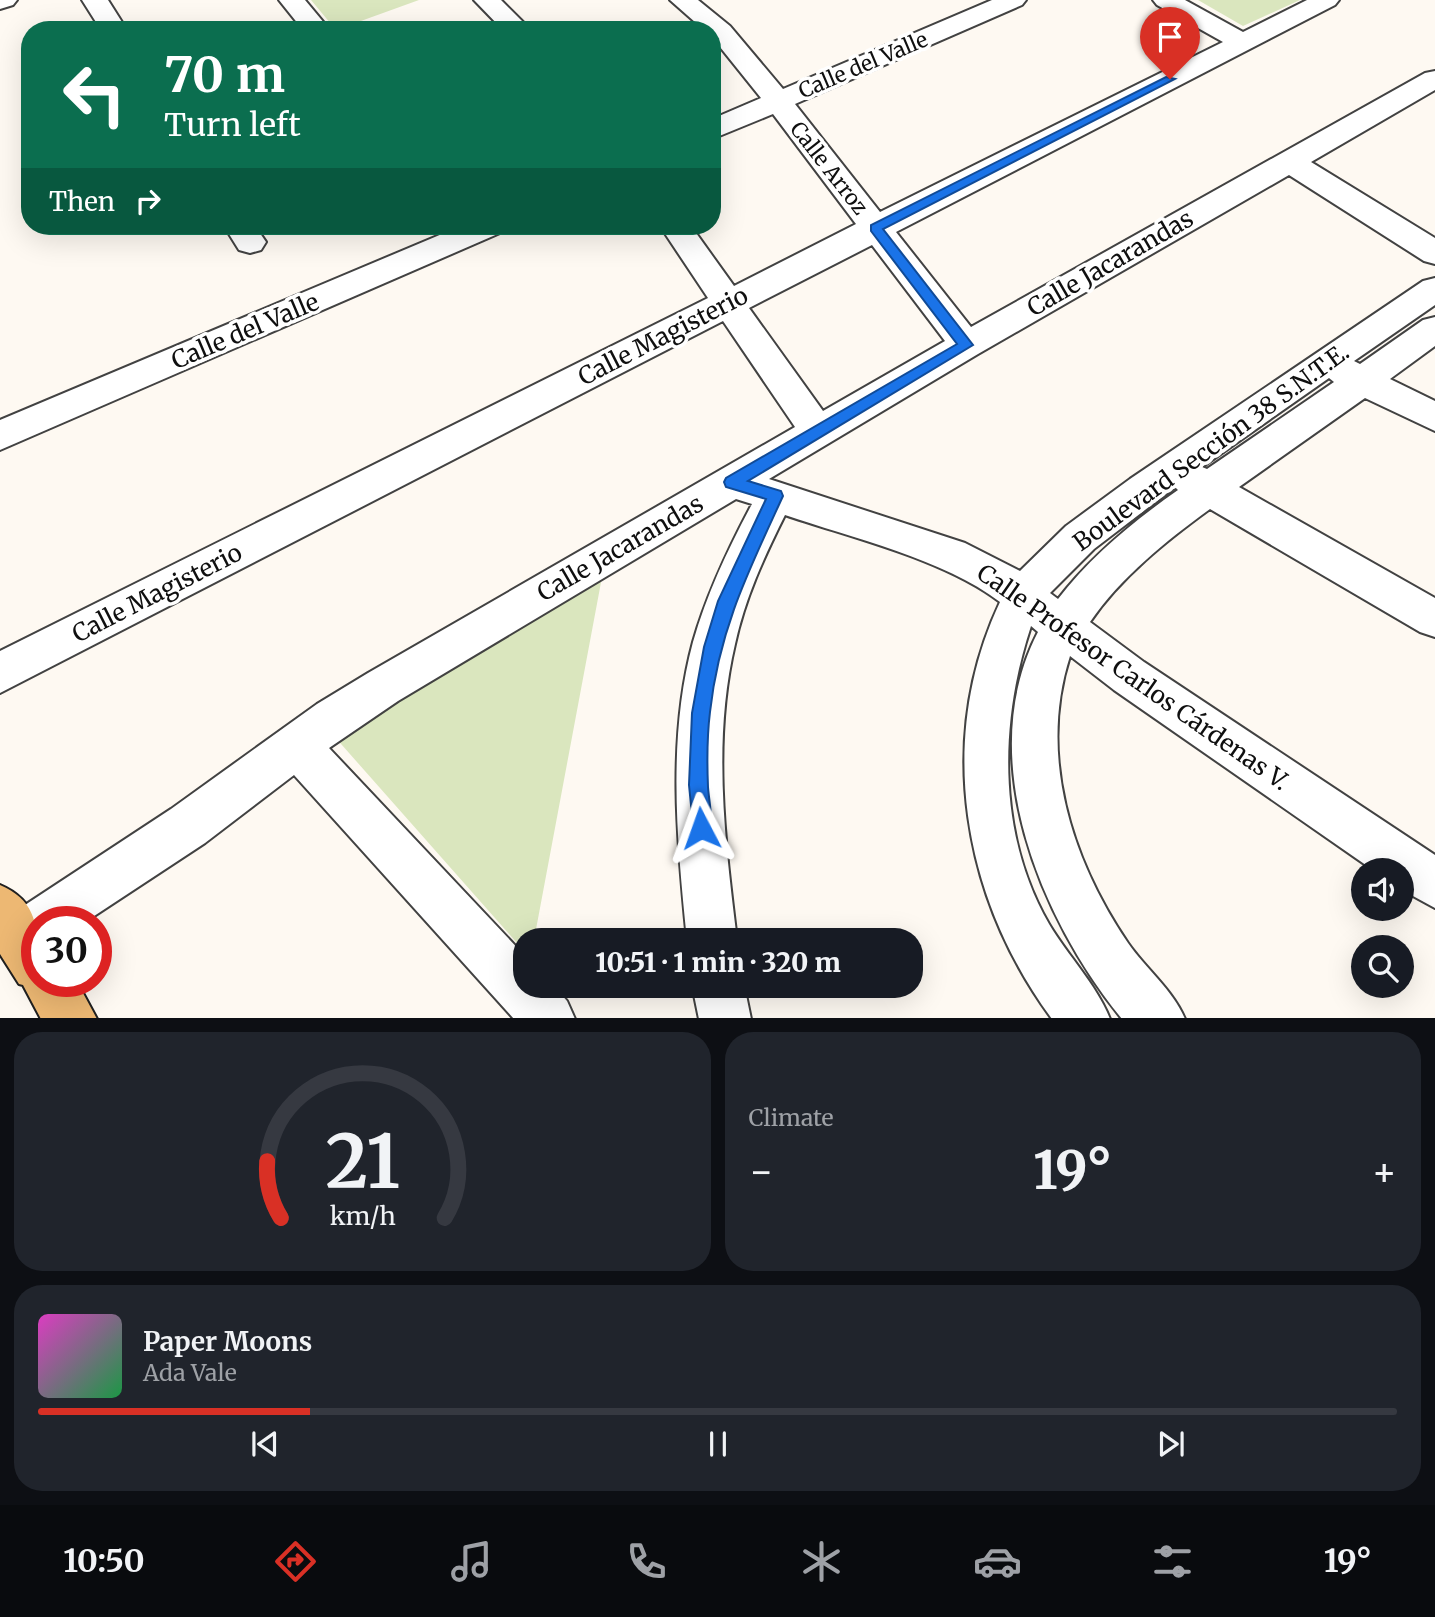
<!DOCTYPE html>
<html lang="en">
<head>
<meta charset="utf-8">
<style>
	body { margin:0; font-family:Merriweather,serif; background:#20242c; color:#f1f3f6; height:100vh; display:flex; flex-direction:column; font-size:26px; white-space:nowrap }
	* { box-sizing:border-box; margin:0 }
	p { font-size:23px; color:#9ea1a6 }
	.icon { flex:none; width:38px; height:38px; fill:none; stroke:currentColor; stroke-width:2; stroke-linecap:round; stroke-linejoin:round }
	.map { position:relative; height:1018px; overflow:hidden }
	.drawer { display:flex; flex-direction:column; gap:14px; padding:14px; background:#0d0f14; flex:1 }
	.drawer>* { flex:none }
	.guide { position:absolute; left:21px; top:21px; width:700px; height:214px; border-radius:28px; box-shadow:0 7px 28px #0002; background:#0b6e4f; color:#fff; overflow:hidden }
	.fabs { position:absolute; left:1351px; top:858px; display:grid; gap:14px }
	.fabs a { display:grid; place-items:center; width:63px; height:63px; border-radius:50%; background:#171b24; box-shadow:0 7px 28px #0002; font-size:35px }
	.speed { position:absolute; left:21px; top:906px; display:flex; gap:14px; font-size:35px; font-weight:700; text-align:center }
	.speed>* { display:grid; place-content:center; width:91px; height:91px; border-radius:50%; background:#171b24; box-shadow:0 7px 28px #0002; line-height:1 }
	.speed .limit { border:10px solid #d22; background:#fff; color:#111 }
	.pin { position:absolute; display:grid; place-items:center; width:60px; height:60px; color:#fff; margin:-72px -30px; border-radius:50% 50% 50% 0; rotate:-45deg; box-shadow:0 0 7px #0007 }
	.pin .icon { rotate:45deg }
	.me { position:absolute; width:77px; margin:-38px; rotate:356deg; stroke-linejoin:round; filter:drop-shadow(0 0 5px #0008) }
	.turn { display:flex; align-items:center; gap:24px; height:147px; padding:0 28px; font-size:32px }
	.turn .icon { width:91px; height:91px; stroke-width:2.5 }
	.turn b { display:block; font-size:49px; line-height:60px }
	.then { display:flex; align-items:center; height:66px; padding:0 28px; background:#0003; gap:14px; font-size:26px }
	.big { font-size:52px; font-weight:800; line-height:1.1 }
	.drawer .card { flex:1; display:flex; flex-direction:column; justify-content:center; gap:10px; min-width:0; padding:0 24px; border-radius:28px; background:#20242c }
	.drawer .dial { align-items:center; gap:0 }
	.dial svg { height:182px; overflow:visible; fill:none; stroke:#363941; stroke-width:7; stroke-linecap:round; text-anchor:middle }
	.dial text { fill:#f1f3f6; stroke:none }
	.song { display:flex; align-items:center; gap:21px }
	.cover { width:84px; height:84px; border-radius:10px; background:linear-gradient(135deg,hsl(310 70% 55%),hsl(140 70% 35%)) }
	.played { height:7px; border-radius:4px; background:linear-gradient(90deg,#d93025 20%,#363941 20%) }
	.keys { display:flex; justify-content:space-around; direction:ltr }
	.heat { display:flex; justify-content:space-between; align-items:center; font-size:38px; direction:ltr }
	.drawer .tiles { flex:1; display:grid; gap:14px; grid-template-columns:1fr 1fr }
	.card:last-child { grid-column:span 2 }
	.trip { position:absolute; left:513px; top:928px; width:410px; height:70px; border-radius:28px; background:#171b24; box-shadow:0 7px 28px #0002; font-weight:800; line-height:70px; text-align:center }
	.tabs { display:flex; height:112px; justify-content:space-around; align-items:center; background:#090b0e; color:#9ea1a6 }
	.tabs .icon { width:49px; height:49px }
	.tabs .active { color:#d93025 }
	.tabs b { font-size:32px; color:#f1f3f6 }
	.map>svg:first-child { display:block }
	.green { fill:#dae6be }
	.lines { fill:none; stroke-linecap:round; stroke-linejoin:round }
	.minor-casing { stroke:#424242; stroke-width:4 }
	.major-casing { stroke:#202020; stroke-width:4 }
	.minor { fill:#fff; fill-rule:evenodd }
	.major { fill:#edb873; fill-rule:evenodd }
	.route { fill:#1a73e8; stroke:#114b97; stroke-width:2 }
	.labels { text-anchor:middle; dominant-baseline:central; stroke-width:7; stroke-linejoin:round; paint-order:stroke }
	.far-street-label { font-size:21px; fill:#0f0f0f; stroke:#fff }
	.street-label { font-size:24px; fill:#0f0f0f; stroke:#fff }
</style>
</head>
<body>
<div class="map">
<svg width="1435" height="1019" viewBox="0 0 1435 1019">
	<rect width="100%" height="100%" fill="#fef9f2"/>
	<path class="green" d="M311,0H419L336,30Z
		M1198,0H1300L1243,26Z
		M602,577L534,940H525V952L334,736Z"/>
	<g class="lines">
		<g class="minor-casing">
			<path id="minor" d="M0,0H17L13,5L0,9Z
				M82,0H108L127,30H101Z
				M279,0H305L330,30H303Z
				M474,0H501L531,30H503Z
				M670,0H698L730,26L783,89L992,0H1026L1022,5L795,104L880,212L1223,42L1157,5L1153,0H1185L1243,32L1307,0H1339L1335,5L896,232L971,327L1425,73L1435,71V90L1311,162L1435,238V264L1424,261L1289,175L978,354L769,479L965,543L1020,571L1066,526L1130,479L1423,281L1435,278V305L1354,361L1360,364L1423,320L1435,317V346L1390,379L1435,401V431L1365,398L1239,487L1435,598V637L1420,632L1210,509C1166,541 1121,577 1090,622L1144,662L1435,855V908L1402,890V870H1373L1114,690L1070,656C1038,755 1071,859 1128,943C1146,969 1173,990 1185,1019H1122C1040,918 973,757 1038,632L1031,626C999,722 997,834 1049,924C1068,956 1096,984 1110,1019H1052C963,898 935,741 1000,602C944,559 852,538 785,515C764,557 745,598 735,644C712,741 725,842 737,940H687C677,842 667,738 693,642C707,593 728,549 752,504L736,499L398,701L329,748L525,956V985H553L567,1001L575,1019H514L294,775L205,843L85,922H37V945L25,939L17,922L25,905L171,809L317,704L368,673L795,427L723,321L0,693V651L708,298L660,226H691L734,286L856,224L773,114L712,139V119L761,98L712,37V30H704ZM872,245L945,341L823,411L749,308ZM1329,378L1334,382L1207,469L1202,467ZM1175,487L1178,490C1134,521 1091,556 1058,599L1050,593L1094,549Z
				M224,226H255L266,242L261,250L250,253L239,250Z
				M461,226H504L500,233L0,450V420Z
				M692,985H744L751,1019H699Z"/>
		</g>
		<g class="major-casing">
			<path id="major" d="M0,885C45,904 37,941 37,982H77L97,1019H41L23,985L19,984L0,954Z"/>
		</g>
		<use href="#minor" class="minor"/>
		<use href="#major" class="major"/>
	</g>
	<path class="route" d="M1166,77L1175,79L883,229L973,345L748,481L781,491L783,496C749,570 719,629 710,712C707,736 707,763 708,787C709,802 714,821 708,835L701,838L694,835L689,785L692,713L704,647L718,601L766,499L726,487L724,482L726,478L957,344L871,231V225Z"/>
	<g class="labels">
		<g class="far-street-label">
			<text transform="translate(863 65) rotate(-23)">Calle del Valle</text>
			<text transform="translate(829 168) rotate(52)">Calle Arroz</text>
		</g>
		<g class="street-label">
			<text transform="translate(1110 263) rotate(-30)">Calle Jacarandas</text>
			<text transform="translate(245 331) rotate(-23)">Calle del Valle</text>
			<text transform="translate(663 336) rotate(-27)">Calle Magisterio</text>
			<text transform="translate(1211 447) rotate(-36)">Boulevard Sección 38 S.N.T.E.</text>
			<text transform="translate(620 548) rotate(-30)">Calle Jacarandas</text>
			<text transform="translate(157 593) rotate(-27)">Calle Magisterio</text>
			<text transform="translate(1133 677) rotate(35)">Calle Profesor Carlos Cárdenas V.</text>
		</g>
	</g>
</svg>
<div class="fabs">
<a><svg class="icon" aria-label="sound" viewBox="0 0 24 24"><path d="M4 9h4l5-4v14l-5-4H4zM17 9q2 3 0 6"/></svg></a>
<a><svg class="icon" aria-label="search" viewBox="0 0 24 24"><circle cx="10" cy="10" r="6"/><path d="M15 15l6 6"/></svg></a>
</div>
<div class="speed"><div class="limit">30</div></div>
<div class="pin" style="left:1170px;top:79px;background:#d93025"><svg class="icon" aria-label="arrive" viewBox="0 0 24 24"><path d="M6 21V4h12l-3 4 3 4H6"/></svg></div>
<svg class="me" style="left:701px;top:828px" viewBox="-20 -20 40 40"><path d="M0-17L14 15 0 8-14 15z" fill="#1a73e8" stroke="#fff" stroke-width="4"/></svg>
<div class="trip">10:51 · 1 min · 320 m</div>
<div class="guide">
<div class="turn"><svg class="icon" aria-label="left" viewBox="0 0 24 24"><path d="M17 20v-9H6M10 6l-5 5 5 5"/></svg><div><b>70 m</b>Turn left</div></div>
<div class="then">Then<svg class="icon" aria-label="right" viewBox="0 0 24 24"><path d="M7 20v-9h11M14 6l5 5-5 5"/></svg></div>
</div>
</div>
<section class="drawer">
<div class="tiles">
<div class="card dial"><svg viewBox="0 0 100 80">
<path d="M14 69A42 42 0 1 1 86 69"/>
<path d="M14 69A42 42 0 0 1 8 44" stroke="#d93025"/>
<text x="50" y="56" font-size="32" font-weight="700">21</text>
<text x="50" y="72" font-size="11">km/h</text>
</svg></div>
<div class="card"><p>Climate</p>
<div class="heat"><a>−</a><b class="big">19°</b><a>+</a></div>
</div>
<div class="card">
<div class="song"><i class="cover"></i><div><b>Paper Moons</b><p>Ada Vale</p></div></div>
<div class="played"></div>
<div class="keys"><svg class="icon" aria-label="previous" viewBox="0 0 24 24"><path d="M18 5L8 12l10 7zM5 5v14"/></svg><svg class="icon" aria-label="pause" viewBox="0 0 24 24"><path d="M8 5v14M16 5v14"/></svg><svg class="icon" aria-label="next" viewBox="0 0 24 24"><path d="M6 5l10 7-10 7zM19 5v14"/></svg></div>
</div>
</div>
</section>
<nav class="tabs">
<b>10:50</b>
<svg class="icon active" aria-label="directions" viewBox="0 0 24 24"><path d="M12 3l9 9-9 9-9-9zM9 14v-3h6M13 9l2 2-2 2"/></svg>
<svg class="icon" aria-label="music" viewBox="0 0 24 24"><path d="M9 18V5l10-2v13"/><circle cx="6" cy="18" r="3"/><circle cx="16" cy="16" r="3"/></svg>
<svg class="icon" aria-label="phone" viewBox="0 0 24 24"><path d="M5 4h4l2 5-3 2q2 4 5 5l2-3 5 2v4C11 20 4 13 5 4z"/></svg>
<svg class="icon" aria-label="climate" viewBox="0 0 24 24"><path d="M12 3v18M4 7l16 10M4 17L20 7"/></svg>
<svg class="icon" aria-label="car" viewBox="0 0 24 24"><path d="M5 17H2v-5l4-1 3-4h7l3 4 3 1v5h-3M9 17h6M6 11h13"/><circle cx="7" cy="17" r="2"/><circle cx="17" cy="17" r="2"/></svg>
<svg class="icon" aria-label="filters" viewBox="0 0 24 24"><path d="M4 7h16M4 17h16"/><circle cx="9" cy="7" r="2"/><circle cx="15" cy="17" r="2"/></svg>
<b>19°</b>
</nav>
</body>
</html>
